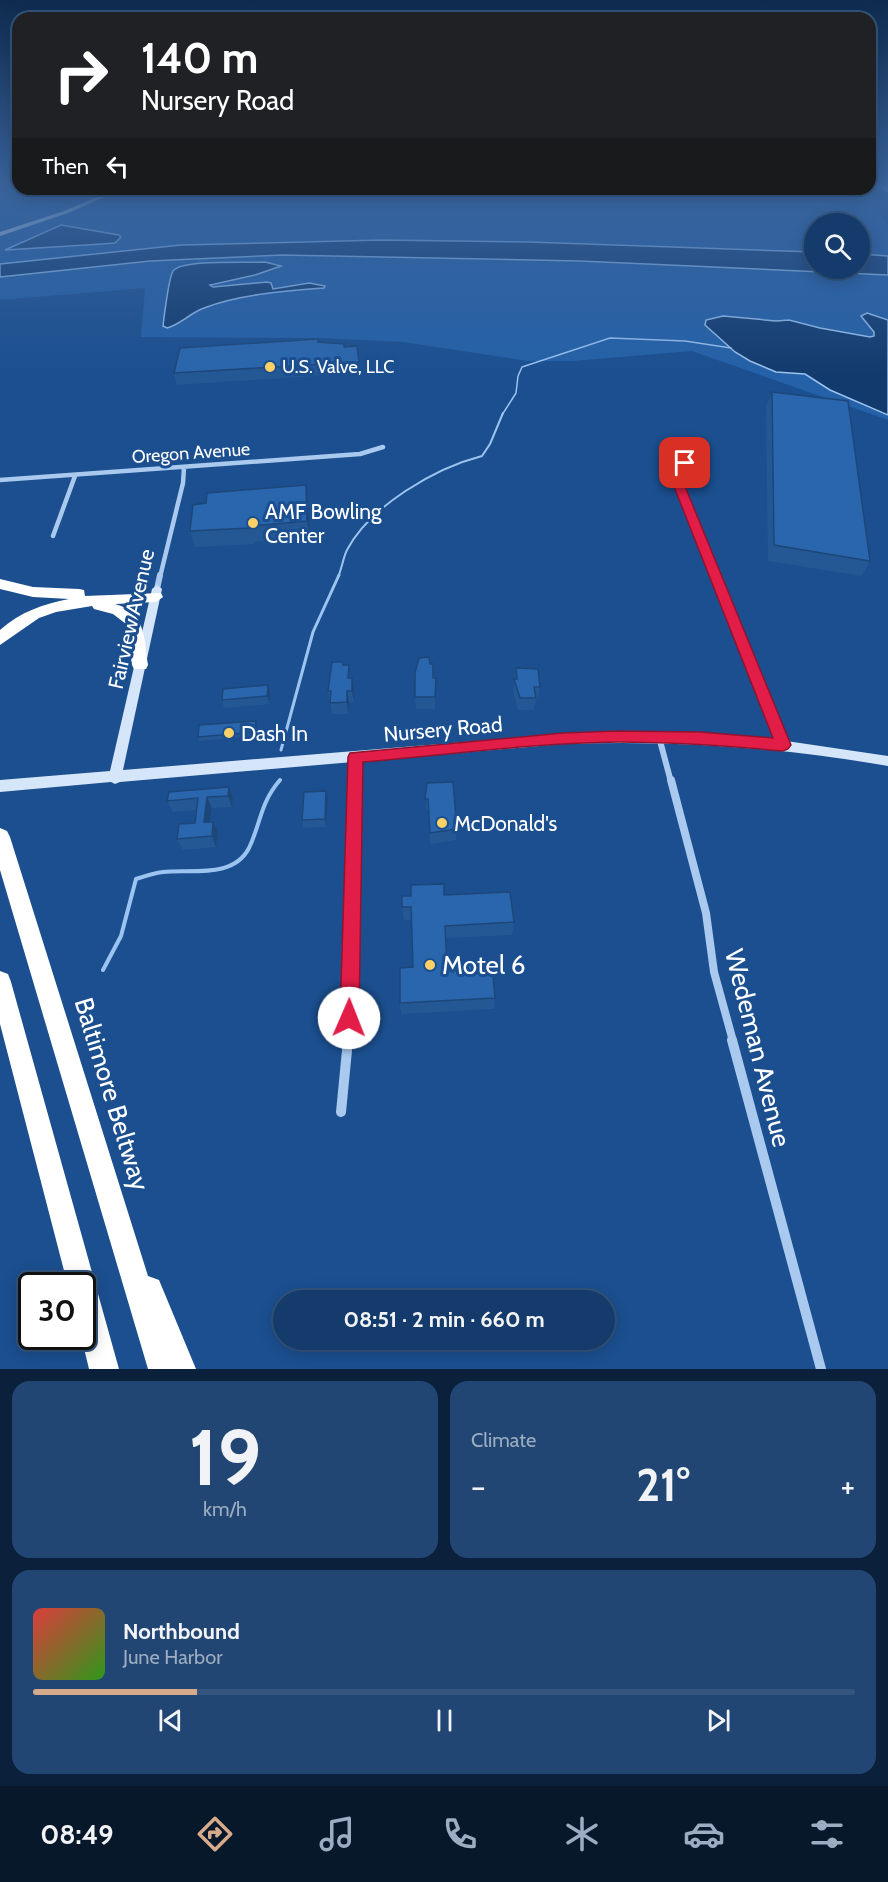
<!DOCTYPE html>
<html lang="en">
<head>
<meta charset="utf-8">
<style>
	body { margin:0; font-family:Cabin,sans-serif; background:#214673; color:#f1f3f6; height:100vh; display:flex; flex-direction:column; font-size:22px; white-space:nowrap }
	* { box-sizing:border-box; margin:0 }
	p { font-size:20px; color:#9dadc1 }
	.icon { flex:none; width:33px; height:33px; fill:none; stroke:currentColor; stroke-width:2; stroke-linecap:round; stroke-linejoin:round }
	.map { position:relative; height:1369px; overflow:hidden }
	.panel { display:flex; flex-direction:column; gap:12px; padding:12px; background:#0b203b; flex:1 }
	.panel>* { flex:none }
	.top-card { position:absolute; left:12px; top:12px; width:864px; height:183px; border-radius:18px; box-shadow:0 3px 15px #0003,0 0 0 2px #33557e; background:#202124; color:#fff; overflow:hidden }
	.fabs { position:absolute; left:804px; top:213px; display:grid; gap:12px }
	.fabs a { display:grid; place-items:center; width:66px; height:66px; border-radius:50%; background:#143b6b; box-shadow:0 3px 15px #0003,0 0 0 2px #33557e; font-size:30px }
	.speed { position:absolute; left:18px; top:1272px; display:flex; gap:12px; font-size:30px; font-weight:700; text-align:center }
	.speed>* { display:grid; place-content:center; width:78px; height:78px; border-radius:50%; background:#143b6b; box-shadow:0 3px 15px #0003,0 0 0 2px #33557e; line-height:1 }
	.speed .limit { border:3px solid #111; border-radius:9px; background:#fff; color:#111 }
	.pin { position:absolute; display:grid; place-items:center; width:51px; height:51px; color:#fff; margin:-26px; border-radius:12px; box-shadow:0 3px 9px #0006 }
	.me { position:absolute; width:66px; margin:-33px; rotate:1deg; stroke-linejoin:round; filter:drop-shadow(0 0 4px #0008) }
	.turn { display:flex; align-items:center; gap:21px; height:126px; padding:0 30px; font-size:27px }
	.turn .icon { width:78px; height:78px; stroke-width:2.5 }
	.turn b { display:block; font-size:42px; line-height:51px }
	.then { display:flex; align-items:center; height:57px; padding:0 30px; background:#0003; gap:12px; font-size:22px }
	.big { font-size:45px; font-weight:700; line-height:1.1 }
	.panel .card { flex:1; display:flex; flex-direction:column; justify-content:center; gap:9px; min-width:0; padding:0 21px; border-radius:18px; background:#214673 }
	.panel .dial { align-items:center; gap:0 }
	.dial b { font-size:78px; line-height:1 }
	.song { display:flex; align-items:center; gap:18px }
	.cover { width:72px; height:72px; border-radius:9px; background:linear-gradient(135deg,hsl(0 70% 55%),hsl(110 70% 35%)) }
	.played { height:6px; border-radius:3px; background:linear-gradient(90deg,#d6ab8b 20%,#33557e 20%) }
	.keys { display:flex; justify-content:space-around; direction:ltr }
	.heat { display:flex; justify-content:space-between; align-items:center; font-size:33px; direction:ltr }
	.panel .tiles { flex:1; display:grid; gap:12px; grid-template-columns:1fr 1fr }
	.card:last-child { grid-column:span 2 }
	.trip { position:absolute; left:273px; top:1290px; width:342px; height:60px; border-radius:30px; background:#143b6b; box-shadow:0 3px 15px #0003,0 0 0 2px #33557e; font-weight:700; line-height:60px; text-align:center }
	.tabs { display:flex; height:96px; justify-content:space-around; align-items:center; background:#08182b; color:#9dadc1 }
	.tabs .icon { width:42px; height:42px }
	.tabs .active { color:#d6ab8b }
	.tabs b { font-size:27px; color:#f1f3f6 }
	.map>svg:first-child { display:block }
	.green { fill:#2461a8; fill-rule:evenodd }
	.water { fill:#123a6d; stroke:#9cc4f0; stroke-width:1.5 }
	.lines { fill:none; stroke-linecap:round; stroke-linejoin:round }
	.stream-far3 { stroke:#9cc4f0; stroke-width:1.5 }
	.stream-far2 { stroke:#9cc4f0; stroke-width:2 }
	.stream-far1 { stroke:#9cc4f0; stroke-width:3 }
	.stream { stroke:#9cc4f0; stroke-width:4 }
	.street-far3 { stroke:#a9c9ee; stroke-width:4.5 }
	.street-far2 { stroke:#a9c9ee; stroke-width:6 }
	.street-far1 { stroke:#a9c9ee; stroke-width:8 }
	.street { stroke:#a9c9ee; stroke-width:10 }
	.secondary { fill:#d6e6fa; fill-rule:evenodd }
	.highway { fill:#fff; fill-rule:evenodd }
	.highway-bridge { stroke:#fff; stroke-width:8 }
	.wall { fill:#245895 }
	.shaded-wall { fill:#1d4779 }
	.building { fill:#2a66ad; stroke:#1d4779; stroke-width:1.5 }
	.route { fill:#e11d48; stroke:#92132f; stroke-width:1.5 }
	.poi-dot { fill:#ffd166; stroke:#1b4f8f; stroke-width:2 }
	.labels { text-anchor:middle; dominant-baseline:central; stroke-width:6; stroke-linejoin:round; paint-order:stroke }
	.far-poi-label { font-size:18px; fill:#fff; stroke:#1b4f8f; text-anchor:start }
	.far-street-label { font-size:18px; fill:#fff; stroke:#1b4f8f }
	.poi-label { font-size:21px; fill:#fff; stroke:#1b4f8f; text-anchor:start }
	.street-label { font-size:21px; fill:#fff; stroke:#1b4f8f }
	.near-poi-label { font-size:26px; fill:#fff; stroke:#1b4f8f; text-anchor:start }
	.near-street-label { font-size:26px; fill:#fff; stroke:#1b4f8f }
</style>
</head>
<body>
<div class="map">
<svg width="888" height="1369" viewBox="0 0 888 1369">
	<rect width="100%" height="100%" fill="#1b4f8f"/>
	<path class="green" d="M23,189H748L874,193L876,207L888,225V420L692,351L573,361H528L403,342L320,338L141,337L145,288L0,300V191ZM814,224H860V268H814Z"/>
	<path class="water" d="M61,225L119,235L121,237L115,243L102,244L5,250Z
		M382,240L530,242L814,252V268H860V254L888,256V275L580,261L282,255L150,261L0,277V264L181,245Z
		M265,262L281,266L255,275L210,285L213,287L267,282L271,283L273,289L309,283L325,286L324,288C287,291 239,294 204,308C190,313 181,324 167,328L163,326C164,317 169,277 173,271C183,259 248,263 265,262Z
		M867,313L888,320V415L830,390L805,374L776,372L750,361L735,352L705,325L706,320L723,316L776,321L789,320L820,328L870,337L874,336V332L861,316Z"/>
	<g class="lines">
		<path class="stream-far3" d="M502,415L516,393L518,376L522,367L610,338L685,341L731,348"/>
		<path class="stream-far2" d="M338,577C342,568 343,558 347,550C370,506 435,468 482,456L490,444L503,413"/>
		<path class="stream-far1" d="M281,750L313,632L339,575
			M278,782L280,780"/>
		<path class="stream" d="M103,970L121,936L136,879C145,876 154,873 163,872C191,869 233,879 249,848C261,823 260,803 280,780"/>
		<path class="street-far3" d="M685,463L677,475L679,484L716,577
			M0,480L360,454L383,447
			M53,536L75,476
			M160,577L183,483L184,468"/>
		<path class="street-far2" d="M715,575L783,745
			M157,589L160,575
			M659,737L671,782
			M354,782L355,757"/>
		<path class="street-far1" d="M671,780L706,913L714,972L733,1041
			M348,1041L354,780"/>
		<path class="street" d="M732,1040L821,1369
			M341,1112L348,1040"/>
		<path class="secondary" d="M116,189H123L68,213L0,236V232L64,211Z
			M157,585L162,589L123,770L563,734L604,733H685L766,738L888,756V766C780,747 673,740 563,744L120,782L115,784L111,782L0,792V780L110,771L152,589Z"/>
		<path class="highway" d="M870,185H888V188L870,187Z
			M0,579L33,587L79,589L84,590L85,596L161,593L163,597L156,602L115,604C146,612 144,639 148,665L146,669H134L132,665L126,624L113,614L94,609L92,606L56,612L39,618L0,645V630C20,612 43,604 69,599L33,597L0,589Z
			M0,828L7,831L10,837L148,1276L159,1280L196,1369H148L0,870Z
			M0,971L8,974L11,982L119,1369H89L81,1336L82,1286H68L0,1024Z"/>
		<path class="highway-bridge" d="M884,185L888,188"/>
	</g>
	<path class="wall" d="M318,342L359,362L360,373L177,385L174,373Z
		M772,392L870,561L862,576L768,561L766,407Z
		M306,485L308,501L310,537L254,542V544L195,547L190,531L206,503Z
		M430,664L433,678H436L435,709H416L415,697Z
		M343,665L351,678L354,689V702H349L348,714H332L328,691Z
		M516,668L540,687L538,699H536L534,710H518L513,691Z
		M270,692V704L224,708L222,700Z
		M257,725L256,736L199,741L198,737Z
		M427,783L457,829L456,840L430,844L428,810H426Z
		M229,787L233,798L232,807L212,808L210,822L218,832L216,847L183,850L177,839L195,823L196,810L173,812L167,801Z
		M326,791L328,798L326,827L303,828L302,820Z
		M444,895L514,922L512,935L446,938L447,966L495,998L494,1009L401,1014L400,1003L413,967L412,920H404L402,907Z"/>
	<path class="shaded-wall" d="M306,485L308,501L310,537L307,521Z
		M352,678L354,689V702L352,691Z
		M268,685L270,692V704L267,696Z
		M347,691L349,702L348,714L347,702Z
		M256,721L257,725L256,736L255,732Z
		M229,787L233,798L232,807L228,796Z
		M326,791L328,798L326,827L325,819Z
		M207,797L212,808L208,833L204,822Z
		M213,822L218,832L216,847L212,836Z"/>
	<path class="building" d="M318,339V342L344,344V347L357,346L359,362L174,373L180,348Z
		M772,392L848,401L870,561L774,545Z
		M306,485L307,521L250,526V528L190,531L193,505L206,503L207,493Z
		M429,657L430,664H433V678H436L435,697H415V673L419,658Z
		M332,662H342L343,665H349L348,678H352V691H347V702L330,703L331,691H328Z
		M516,668L538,669L540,687H534L536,698H520L514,679H517Z
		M268,685L267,696L222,700L223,689Z
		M256,721L255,732L198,737L199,725Z
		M453,782L457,829L430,833L428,799H425L427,783Z
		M229,787L228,796L207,797L204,822H213L212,836L177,839L179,824L195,823L198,798L167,801L169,792Z
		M326,791L325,819L302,820L304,792Z
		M444,884V895L510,892L514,922L445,926L447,966L492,964L495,998L400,1003V968L413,967L411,907H402V896H411V885Z"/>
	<linearGradient id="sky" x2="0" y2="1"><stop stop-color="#0f2b4f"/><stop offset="0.49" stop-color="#39639b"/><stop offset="1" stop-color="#39639b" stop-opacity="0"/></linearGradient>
	<rect width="888" height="376" fill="url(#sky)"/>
	<path class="route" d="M682,461L690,463L682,475L684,484L791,745L788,749L783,751C728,746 674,742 619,742C533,743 448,755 363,762L359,1018L356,1024L349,1027L343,1024L340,1018L348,757L350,753L563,733L617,731L700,732L773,738L673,484L672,475Z"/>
	<g class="poi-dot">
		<circle cx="270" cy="367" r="6"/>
		<circle cx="253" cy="523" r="6"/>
		<circle cx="229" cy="733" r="6"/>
		<circle cx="442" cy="823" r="6"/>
		<circle cx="430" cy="965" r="6"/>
	</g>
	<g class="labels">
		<g class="far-poi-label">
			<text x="282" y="367">U.S. Valve, LLC</text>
		</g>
		<g class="far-street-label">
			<text transform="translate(191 453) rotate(-4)">Oregon Avenue</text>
		</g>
		<g class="poi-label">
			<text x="265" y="511">AMF Bowling<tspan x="265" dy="24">Center</tspan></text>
			<text x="241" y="733">Dash In</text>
			<text x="454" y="823">McDonald's</text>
		</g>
		<g class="street-label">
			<text transform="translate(131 619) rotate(-77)">Fairview Avenue</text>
			<text transform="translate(443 729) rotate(-5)">Nursery Road</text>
		</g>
		<g class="near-poi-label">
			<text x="442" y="965">Motel 6</text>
		</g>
		<g class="near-street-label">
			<text transform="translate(758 1048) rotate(76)">Wedeman Avenue</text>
			<text transform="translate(112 1094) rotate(73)">Baltimore Beltway</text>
		</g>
	</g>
</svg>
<div class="fabs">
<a><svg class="icon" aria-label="search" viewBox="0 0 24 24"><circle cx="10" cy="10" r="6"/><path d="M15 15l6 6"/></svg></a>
</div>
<div class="speed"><div class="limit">30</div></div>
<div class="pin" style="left:685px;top:463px;background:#d93025"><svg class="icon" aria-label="arrive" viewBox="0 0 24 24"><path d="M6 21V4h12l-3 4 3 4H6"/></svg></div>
<svg class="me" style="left:349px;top:1018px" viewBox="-20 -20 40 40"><circle r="19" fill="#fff"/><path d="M0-13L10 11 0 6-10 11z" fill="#e11d48"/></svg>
<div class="trip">08:51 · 2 min · 660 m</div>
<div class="top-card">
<div class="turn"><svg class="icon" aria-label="right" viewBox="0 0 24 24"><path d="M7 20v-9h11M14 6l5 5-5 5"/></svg><div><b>140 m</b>Nursery Road</div></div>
<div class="then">Then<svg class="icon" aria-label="left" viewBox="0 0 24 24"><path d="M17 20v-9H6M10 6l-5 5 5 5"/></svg></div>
</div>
</div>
<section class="panel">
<div class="tiles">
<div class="card dial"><b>19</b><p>km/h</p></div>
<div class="card"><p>Climate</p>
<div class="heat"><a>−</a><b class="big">21°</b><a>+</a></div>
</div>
<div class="card">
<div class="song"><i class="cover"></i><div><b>Northbound</b><p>June Harbor</p></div></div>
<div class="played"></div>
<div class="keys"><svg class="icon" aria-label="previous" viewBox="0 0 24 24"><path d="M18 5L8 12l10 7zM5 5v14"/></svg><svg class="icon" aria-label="pause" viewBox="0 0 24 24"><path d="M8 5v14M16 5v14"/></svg><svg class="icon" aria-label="next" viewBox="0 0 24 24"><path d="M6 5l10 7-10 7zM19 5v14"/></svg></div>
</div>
</div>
</section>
<nav class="tabs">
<b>08:49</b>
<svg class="icon active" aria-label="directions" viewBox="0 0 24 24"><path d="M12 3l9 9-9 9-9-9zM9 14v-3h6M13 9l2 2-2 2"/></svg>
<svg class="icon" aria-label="music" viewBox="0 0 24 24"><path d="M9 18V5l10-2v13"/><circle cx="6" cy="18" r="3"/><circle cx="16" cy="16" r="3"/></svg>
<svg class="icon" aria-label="phone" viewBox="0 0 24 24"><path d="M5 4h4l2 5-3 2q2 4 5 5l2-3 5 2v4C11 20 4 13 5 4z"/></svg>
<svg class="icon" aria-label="climate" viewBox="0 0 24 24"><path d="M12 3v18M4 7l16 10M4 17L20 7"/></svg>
<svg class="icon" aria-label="car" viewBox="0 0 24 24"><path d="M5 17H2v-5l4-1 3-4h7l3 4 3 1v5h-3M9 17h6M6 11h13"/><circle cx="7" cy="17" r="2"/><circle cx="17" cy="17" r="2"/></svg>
<svg class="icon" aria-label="filters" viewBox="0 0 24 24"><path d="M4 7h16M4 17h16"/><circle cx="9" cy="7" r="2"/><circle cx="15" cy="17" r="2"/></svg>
</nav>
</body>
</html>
